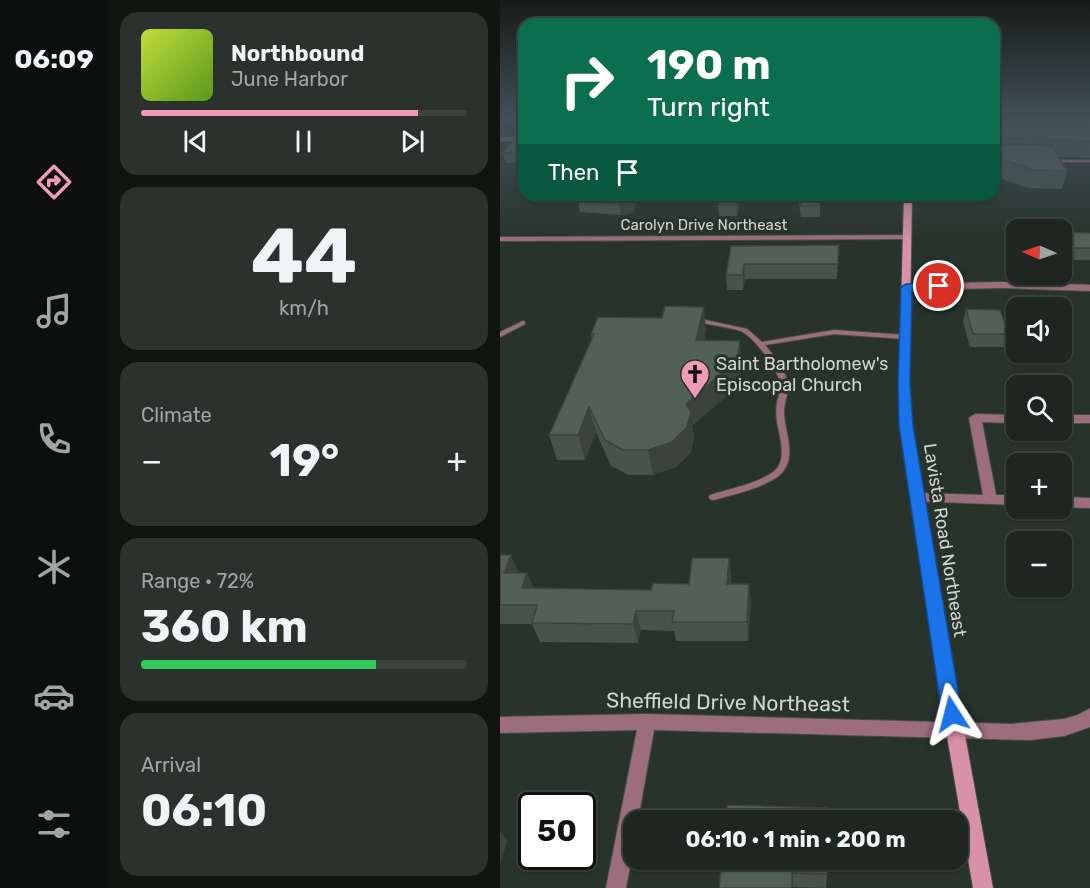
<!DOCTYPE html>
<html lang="en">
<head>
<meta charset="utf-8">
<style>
	body { margin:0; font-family:Rubik,sans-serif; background:#2b322e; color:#f1f3f6; height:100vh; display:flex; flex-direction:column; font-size:22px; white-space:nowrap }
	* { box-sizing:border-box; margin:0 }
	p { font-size:20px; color:#a1a5a5 }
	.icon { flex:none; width:33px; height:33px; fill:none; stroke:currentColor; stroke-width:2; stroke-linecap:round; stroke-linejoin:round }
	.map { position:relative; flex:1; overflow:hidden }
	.sheet { display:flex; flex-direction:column; gap:12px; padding:12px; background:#101512; width:392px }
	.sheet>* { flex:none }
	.hud { position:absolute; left:18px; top:18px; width:482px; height:183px; border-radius:18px; box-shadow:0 2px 4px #0004,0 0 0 2px #3c433f; background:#0b6e4f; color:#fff; overflow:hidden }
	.needle { width:39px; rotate:272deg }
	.fabs { position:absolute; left:506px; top:219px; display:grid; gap:12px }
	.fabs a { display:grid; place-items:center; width:66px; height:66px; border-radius:12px; background:#1e2621; box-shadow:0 2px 4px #0004,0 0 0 2px #3c433f; font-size:30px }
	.speed { position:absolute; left:18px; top:792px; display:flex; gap:12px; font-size:30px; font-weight:700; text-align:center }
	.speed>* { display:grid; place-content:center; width:78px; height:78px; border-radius:50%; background:#1e2621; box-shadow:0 2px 4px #0004,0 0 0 2px #3c433f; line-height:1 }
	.speed .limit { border:3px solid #111; border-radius:9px; background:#fff; color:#111 }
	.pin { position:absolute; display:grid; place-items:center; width:51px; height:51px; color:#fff; margin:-26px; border:3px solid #fff; border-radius:50%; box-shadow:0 2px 6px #0007 }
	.me { position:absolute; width:66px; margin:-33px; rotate:351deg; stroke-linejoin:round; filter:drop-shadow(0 0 4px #0008) }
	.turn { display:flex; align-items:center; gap:21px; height:126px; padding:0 30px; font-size:27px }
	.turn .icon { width:78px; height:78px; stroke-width:2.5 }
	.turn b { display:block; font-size:42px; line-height:51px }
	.then { display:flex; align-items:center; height:57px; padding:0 30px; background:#0003; gap:12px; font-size:22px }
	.big { font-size:45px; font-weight:700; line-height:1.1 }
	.sheet .card { flex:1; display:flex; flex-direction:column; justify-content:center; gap:9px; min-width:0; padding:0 21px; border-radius:18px; background:#2b322e }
	.sheet .dial { align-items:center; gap:0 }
	.dial b { font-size:78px; line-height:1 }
	.song { display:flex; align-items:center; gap:18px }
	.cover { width:72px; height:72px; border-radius:9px; background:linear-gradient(135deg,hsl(70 70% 55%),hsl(90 70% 35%)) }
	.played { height:6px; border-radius:3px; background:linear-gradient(90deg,#f09ab7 85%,#3c433f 85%) }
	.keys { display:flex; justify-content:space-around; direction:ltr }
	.heat { display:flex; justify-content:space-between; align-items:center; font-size:33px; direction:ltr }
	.charge { height:9px; border-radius:4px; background:linear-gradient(90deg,#34c759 72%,#3c433f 0) }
	.trip { position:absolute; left:123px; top:810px; width:345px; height:60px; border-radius:18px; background:#1e2621; box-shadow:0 2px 4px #0004,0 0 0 2px #3c433f; font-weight:700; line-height:60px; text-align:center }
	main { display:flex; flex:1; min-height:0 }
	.tab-bar { display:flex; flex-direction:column; width:108px; justify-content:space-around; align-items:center; background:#0c0f0d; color:#a1a5a5 }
	.tab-bar .icon { width:42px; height:42px }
	.tab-bar .active { color:#f09ab7 }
	.tab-bar b { font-size:27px; color:#f1f3f6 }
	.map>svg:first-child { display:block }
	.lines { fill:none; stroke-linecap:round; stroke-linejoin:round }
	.lane-casing { stroke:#46504a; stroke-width:2 }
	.street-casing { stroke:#46504a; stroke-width:2 }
	.secondary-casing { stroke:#46504a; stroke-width:2 }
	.lane { fill:#9c6e7d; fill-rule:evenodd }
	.street { fill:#9c6e7d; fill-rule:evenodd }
	.secondary { fill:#d891a8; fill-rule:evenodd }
	.wall { fill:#47534c }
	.shaded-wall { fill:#3a433e }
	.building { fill:#536058; stroke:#3a433e; stroke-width:1.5 }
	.route { fill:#1a73e8; stroke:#114b97; stroke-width:1.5 }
	.labels { text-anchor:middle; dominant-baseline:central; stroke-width:6; stroke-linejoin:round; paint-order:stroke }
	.far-street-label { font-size:15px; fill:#cfd6d2; stroke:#28332c }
	.poi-label { font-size:18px; fill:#cfd6d2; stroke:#28332c; text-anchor:start }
	.street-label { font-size:18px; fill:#cfd6d2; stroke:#28332c }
	.near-street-label { font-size:21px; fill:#cfd6d2; stroke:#28332c }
</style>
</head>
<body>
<main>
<nav class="tab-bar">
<b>06:09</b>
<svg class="icon active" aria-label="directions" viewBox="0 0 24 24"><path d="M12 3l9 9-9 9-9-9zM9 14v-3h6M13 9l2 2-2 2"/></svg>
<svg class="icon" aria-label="music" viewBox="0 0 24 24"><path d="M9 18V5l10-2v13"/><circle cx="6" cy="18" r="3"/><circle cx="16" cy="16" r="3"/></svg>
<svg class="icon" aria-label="phone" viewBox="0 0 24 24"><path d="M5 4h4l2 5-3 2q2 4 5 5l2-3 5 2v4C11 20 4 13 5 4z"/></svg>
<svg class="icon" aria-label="climate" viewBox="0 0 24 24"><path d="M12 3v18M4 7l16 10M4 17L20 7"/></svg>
<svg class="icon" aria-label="car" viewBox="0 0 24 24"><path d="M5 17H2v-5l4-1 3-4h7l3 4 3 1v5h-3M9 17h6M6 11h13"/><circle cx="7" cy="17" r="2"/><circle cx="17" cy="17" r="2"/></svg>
<svg class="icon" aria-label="filters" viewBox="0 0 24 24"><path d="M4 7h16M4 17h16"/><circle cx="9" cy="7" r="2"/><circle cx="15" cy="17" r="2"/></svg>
</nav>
<section class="sheet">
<div class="card">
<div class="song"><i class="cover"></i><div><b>Northbound</b><p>June Harbor</p></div></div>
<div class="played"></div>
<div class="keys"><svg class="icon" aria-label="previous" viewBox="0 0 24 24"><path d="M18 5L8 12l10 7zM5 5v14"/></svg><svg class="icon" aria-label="pause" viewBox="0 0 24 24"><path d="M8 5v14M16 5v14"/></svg><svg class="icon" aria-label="next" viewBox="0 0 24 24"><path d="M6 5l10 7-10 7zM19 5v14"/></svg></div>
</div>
<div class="card dial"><b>44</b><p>km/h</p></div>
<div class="card"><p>Climate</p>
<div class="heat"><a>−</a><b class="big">19°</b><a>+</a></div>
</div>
<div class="card"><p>Range · 72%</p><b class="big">360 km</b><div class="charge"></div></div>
<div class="card"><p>Arrival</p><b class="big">06:10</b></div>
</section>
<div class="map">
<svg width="591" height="888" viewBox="0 0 591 888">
	<rect width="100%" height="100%" fill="#28332c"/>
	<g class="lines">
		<g class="lane-casing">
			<path id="lane" d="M550,160H591V162H550Z
				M196,318L247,329L262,342L334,330L405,335L408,337L405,339L334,334L265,345C274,356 283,367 287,380C290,391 284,401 284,412C284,430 296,453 284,470C274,486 231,495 213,500L210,499L209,497L210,495C226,490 269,481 278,467C286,454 279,435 277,421C276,415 276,409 277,403C278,397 281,391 280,384C279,370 256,340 243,332C236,328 204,324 194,321L193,320Z
				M23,321L25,322V324L0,337V332Z"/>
		</g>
		<g class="street-casing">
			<path id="street" d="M0,137H24V141H0Z
				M410,235V239H407L0,241V237Z
				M501,282L591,285V291L501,288L406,290L401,287L406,284Z
				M475,414L516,415V423L482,422L496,495H516V505L412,501L411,498L412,495L417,493L483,495L469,418Z
				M561,415H591V423H561Z
				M561,497L591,498V508L561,507Z
				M591,708L590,727L564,736L530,740L154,730L138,820H134V846L126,888H106L137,730L0,733V717L147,714L511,724L564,719L578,715Z"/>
		</g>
		<g class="secondary-casing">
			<path id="secondary" d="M404,195H412L409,383L412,426L464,730L493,888H473L446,730L400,426L399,383Z"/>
		</g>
		<use href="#lane" class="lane"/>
		<use href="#street" class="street"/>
		<use href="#secondary" class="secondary"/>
	</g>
	<path class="wall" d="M0,118H24V123H0Z
		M494,118H591V158L559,157L567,171L562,189L528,188L494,176Z
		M24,125V163H6L3,153L23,133Z
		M78,195H139V198L132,213L121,215L80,212L78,201Z
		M298,195H317L320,205V217H301Z
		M240,201L237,216H219L218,205Z
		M526,227H561L563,232L591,233V262L590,260H561V230H525Z
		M339,245L337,279H245L243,290H227L226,275L231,246Z
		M466,309L509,334L506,347H470L463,322Z
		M206,330L204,340L242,365L239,385L192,426L194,437L191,452L176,467L153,475H129L111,466L96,432L85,460H57L49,435L92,339L91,334Z
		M0,555L34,588L151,590L189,584L229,558L231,578V584H249L251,604L248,641H176L174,631L141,630L138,643L40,642L32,624H0Z
		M222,860L327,874L326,888L292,887V888H219Z"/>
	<path class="shaded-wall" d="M134,195H139V198L132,213L121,215L119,204Z
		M238,195H240V201L237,216L236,205Z
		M244,264L245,279L243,290V275Z
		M204,307L206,330L199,364L196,340Z
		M240,341L242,365L239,385L192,426L194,437L191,452L176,467L153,475L148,450L186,404Z
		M89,407L96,432L85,460L78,435Z
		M11,555L19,574L4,573Z
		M229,558L231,578L229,603L227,584Z
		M27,573L36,593L22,588Z
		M249,584L251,604L248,641L247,622Z
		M136,611L141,630L138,643L133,624Z
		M0,832L7,841L0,866Z"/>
	<path class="building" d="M494,118H591V141L496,138L497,144L552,145L567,171L532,170L496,157L494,152Z
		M24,125V152L3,153L18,133H23Z
		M78,195H134L131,202L119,204L78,201Z
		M221,195H238L236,205H218Z
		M299,195H317L320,205L301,206Z
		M526,227H561L563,232L591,233V248H561V230H527Z
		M339,245L338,264H244L243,275H226L231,246Z
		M165,306L204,307L196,340L240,341L237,360L186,404L191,412L187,427L172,442L148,450H123L105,440L89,407L78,435H49L94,334H91L98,317L162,318Z
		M466,309L500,310L509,334H473Z
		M0,555H11L4,573H27L22,588L151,590L153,583L189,584L192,558H229L227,584H249L247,622H172L174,611H136L133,624L32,623L37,605H0Z
		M227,805L327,808V820H226Z
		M222,860H327V874L292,873V888H219Z"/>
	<linearGradient id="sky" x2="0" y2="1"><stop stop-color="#161c18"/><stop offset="0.49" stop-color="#425056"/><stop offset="1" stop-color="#425056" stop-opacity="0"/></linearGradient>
	<rect width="591" height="242" fill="url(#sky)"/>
	<path class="route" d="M439,283L444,286L442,289L412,290L410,383L413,426L462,714L459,721L452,724L445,721L442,714L399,426L398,383L401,287L406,284Z"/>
	<defs>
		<g id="church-pin" transform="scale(1.5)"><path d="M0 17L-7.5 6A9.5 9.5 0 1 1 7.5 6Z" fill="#f09ab7" stroke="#28332c"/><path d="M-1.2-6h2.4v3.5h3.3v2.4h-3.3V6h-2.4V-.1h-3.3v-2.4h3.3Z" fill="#111"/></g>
	</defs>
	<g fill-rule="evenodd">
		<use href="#church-pin" x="195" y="374"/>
	</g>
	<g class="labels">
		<g class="far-street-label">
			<text x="204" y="225">Carolyn Drive Northeast</text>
		</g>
		<g class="poi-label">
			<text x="216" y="364">Saint Bartholomew's<tspan x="216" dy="21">Episcopal Church</tspan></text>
		</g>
		<g class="street-label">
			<text transform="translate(445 540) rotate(81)">Lavista Road Northeast</text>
		</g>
		<g class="near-street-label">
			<text transform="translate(228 702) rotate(1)">Sheffield Drive Northeast</text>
		</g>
	</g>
</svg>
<div class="fabs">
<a><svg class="needle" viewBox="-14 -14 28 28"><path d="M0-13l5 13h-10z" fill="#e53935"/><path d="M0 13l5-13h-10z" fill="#a1a5a5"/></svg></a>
<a><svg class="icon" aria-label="sound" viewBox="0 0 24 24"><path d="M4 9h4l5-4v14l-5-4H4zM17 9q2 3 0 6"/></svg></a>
<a><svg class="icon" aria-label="search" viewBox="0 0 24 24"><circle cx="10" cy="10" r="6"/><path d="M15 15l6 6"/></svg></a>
<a>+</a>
<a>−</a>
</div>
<div class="speed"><div class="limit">50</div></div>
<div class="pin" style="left:439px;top:286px;background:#d93025"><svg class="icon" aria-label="arrive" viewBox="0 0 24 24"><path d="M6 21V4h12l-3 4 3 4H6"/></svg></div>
<svg class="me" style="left:452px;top:714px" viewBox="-20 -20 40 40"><path d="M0-17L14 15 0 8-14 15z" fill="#1a73e8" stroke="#fff" stroke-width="4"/></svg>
<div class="trip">06:10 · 1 min · 200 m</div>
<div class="hud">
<div class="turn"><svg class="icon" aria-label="right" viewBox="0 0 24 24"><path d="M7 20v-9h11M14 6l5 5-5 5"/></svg><div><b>190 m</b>Turn right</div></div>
<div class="then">Then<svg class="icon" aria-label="arrive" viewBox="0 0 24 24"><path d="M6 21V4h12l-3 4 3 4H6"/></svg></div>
</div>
</div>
</main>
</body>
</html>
